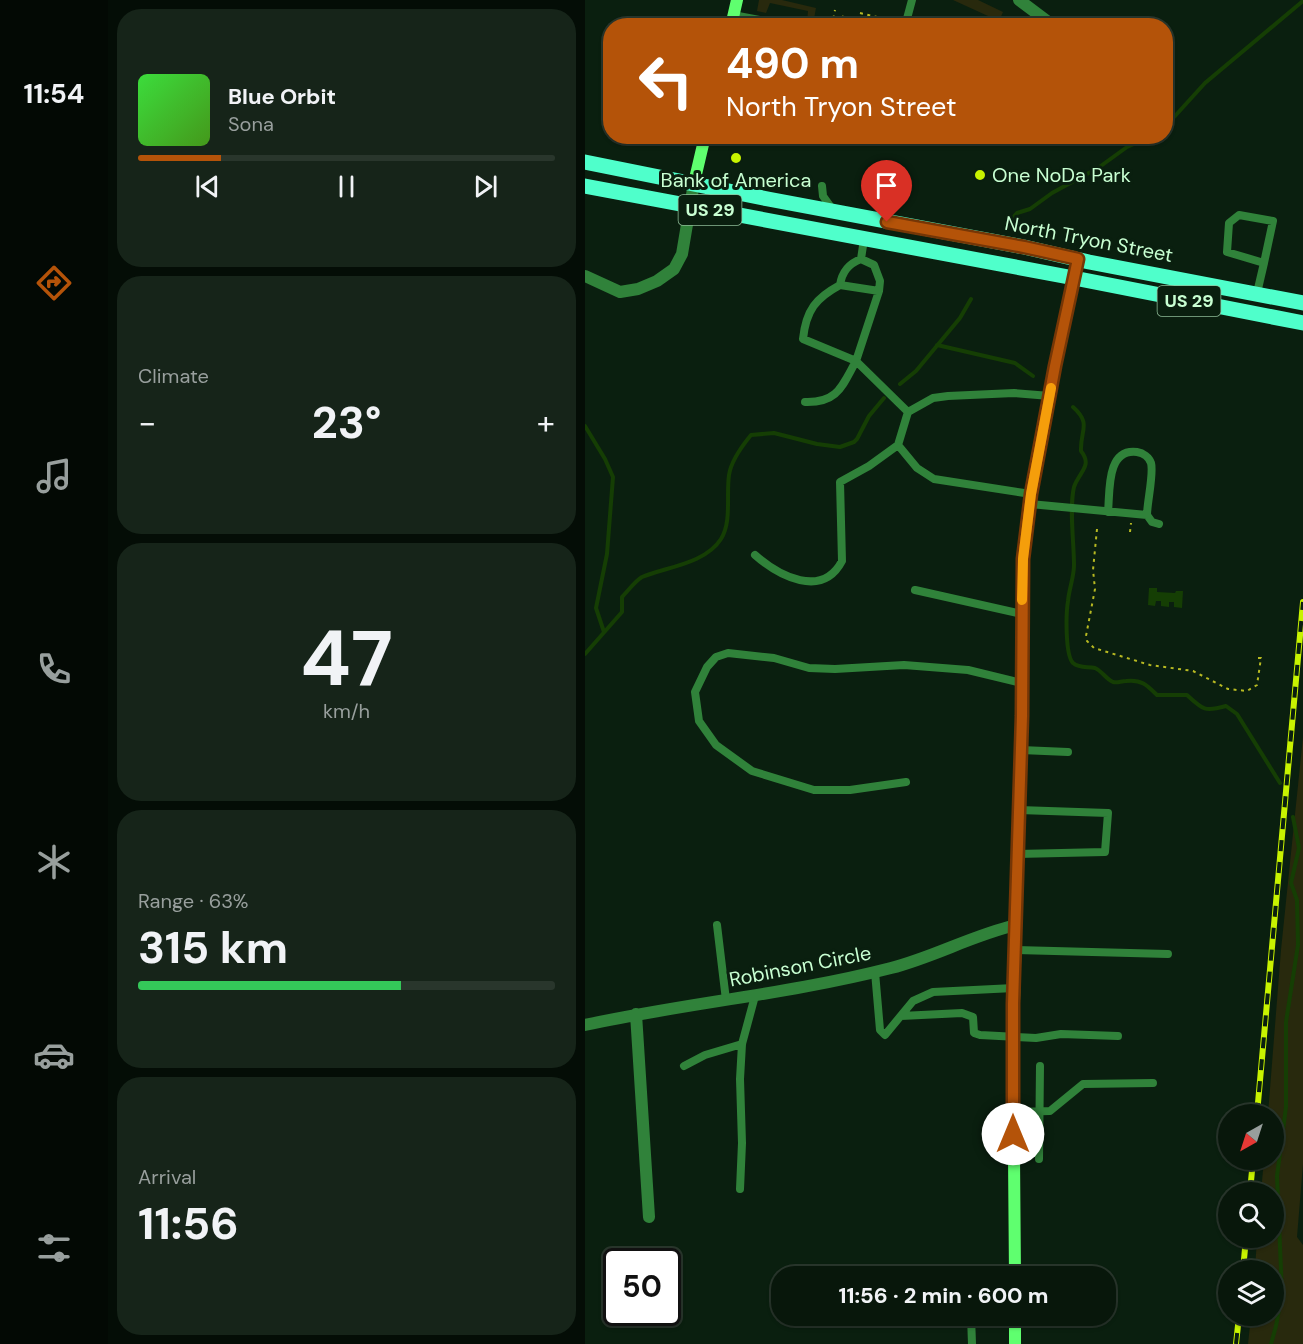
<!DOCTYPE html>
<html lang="en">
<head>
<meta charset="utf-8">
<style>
	body { margin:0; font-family:"DM Sans",sans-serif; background:#162419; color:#f1f3f6; height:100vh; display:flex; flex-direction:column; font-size:22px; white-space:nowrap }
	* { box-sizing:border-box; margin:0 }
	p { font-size:20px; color:#989f9d }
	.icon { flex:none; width:33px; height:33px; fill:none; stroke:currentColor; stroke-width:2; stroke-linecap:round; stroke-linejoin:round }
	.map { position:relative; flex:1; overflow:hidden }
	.sheet { display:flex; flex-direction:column; gap:9px; padding:9px; background:#040d06; width:477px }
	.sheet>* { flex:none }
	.top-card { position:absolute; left:18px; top:18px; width:570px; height:126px; border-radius:24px; box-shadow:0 2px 4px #0004,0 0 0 2px #29362c; background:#b45309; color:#fff; overflow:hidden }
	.needle { width:39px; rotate:219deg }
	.controls { position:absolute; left:633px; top:1104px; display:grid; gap:12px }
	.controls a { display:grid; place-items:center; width:66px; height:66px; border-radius:50%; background:#08170b; box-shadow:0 2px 4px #0004,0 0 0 2px #29362c; font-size:30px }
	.speed { position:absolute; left:18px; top:1248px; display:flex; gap:12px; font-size:30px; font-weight:700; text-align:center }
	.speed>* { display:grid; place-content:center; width:78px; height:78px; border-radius:50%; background:#08170b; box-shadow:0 2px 4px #0004,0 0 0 2px #29362c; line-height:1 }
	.speed .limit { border:3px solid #111; border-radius:9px; background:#fff; color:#111 }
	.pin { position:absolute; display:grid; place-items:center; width:51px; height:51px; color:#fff; margin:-62px -26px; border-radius:50% 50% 50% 0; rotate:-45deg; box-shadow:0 0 6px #0007 }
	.pin .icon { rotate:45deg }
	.me { position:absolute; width:66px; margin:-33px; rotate:0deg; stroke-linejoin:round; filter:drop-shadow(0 0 4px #0008) }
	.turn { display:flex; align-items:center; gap:21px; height:126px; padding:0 24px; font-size:27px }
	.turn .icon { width:78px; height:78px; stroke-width:2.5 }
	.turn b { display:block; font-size:42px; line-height:51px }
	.big { font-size:45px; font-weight:700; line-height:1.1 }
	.sheet .tile { flex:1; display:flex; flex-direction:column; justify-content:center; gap:9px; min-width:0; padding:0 21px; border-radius:24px; background:#162419 }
	.sheet .dial { align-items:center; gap:0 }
	.dial b { font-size:78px; line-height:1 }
	.song { display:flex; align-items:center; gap:18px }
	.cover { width:72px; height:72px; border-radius:9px; background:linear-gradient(135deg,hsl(120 70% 55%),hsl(100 70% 35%)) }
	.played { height:6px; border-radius:3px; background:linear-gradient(90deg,#b45309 20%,#29362c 20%) }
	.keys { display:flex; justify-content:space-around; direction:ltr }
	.heat { display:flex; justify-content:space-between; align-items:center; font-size:33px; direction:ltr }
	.charge { height:9px; border-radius:4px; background:linear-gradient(90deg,#34c759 63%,#29362c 0) }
	.trip { position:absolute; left:186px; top:1266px; width:345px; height:60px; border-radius:24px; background:#08170b; box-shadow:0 2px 4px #0004,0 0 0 2px #29362c; font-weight:700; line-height:60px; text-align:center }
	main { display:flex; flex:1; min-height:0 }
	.menu { display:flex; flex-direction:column; width:108px; justify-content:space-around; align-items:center; background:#030904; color:#989f9d }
	.menu .icon { width:42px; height:42px }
	.menu .active { color:#b45309 }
	.menu b { font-size:27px; color:#f1f3f6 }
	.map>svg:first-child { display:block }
	.green { fill:#28290d }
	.water { fill:#153e04 }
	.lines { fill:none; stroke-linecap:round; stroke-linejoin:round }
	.stream { stroke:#153e04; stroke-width:4 }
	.path { stroke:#b7b922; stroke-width:2; stroke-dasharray:3 4.5; stroke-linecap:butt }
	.lane { stroke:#30823a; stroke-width:8 }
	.street { stroke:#30823a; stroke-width:12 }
	.secondary { stroke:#5fff6f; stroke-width:12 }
	.primary { stroke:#4fffcb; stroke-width:15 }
	.rail-casing { stroke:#c8f300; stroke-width:6 }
	.rail { stroke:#0a1f0f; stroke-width:4; stroke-dasharray:11; stroke-linecap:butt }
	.route-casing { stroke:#753606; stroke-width:15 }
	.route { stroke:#b45309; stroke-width:10 }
	.slow { stroke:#f59e0b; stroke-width:10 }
	.poi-dot { fill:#c8f300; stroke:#0a1f0f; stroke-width:2 }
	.labels { text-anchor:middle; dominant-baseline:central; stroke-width:6; stroke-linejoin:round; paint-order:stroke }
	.shield { fill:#0a1f0f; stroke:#8fbc98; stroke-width:1.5 }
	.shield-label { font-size:18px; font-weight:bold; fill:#c8ffd2 }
	.poi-label { font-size:20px; fill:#c8ffd2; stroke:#0a1f0f; text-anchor:start }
	.street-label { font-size:20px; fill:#c8ffd2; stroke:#0a1f0f }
</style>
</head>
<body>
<main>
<nav class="menu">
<b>11:54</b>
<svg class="icon active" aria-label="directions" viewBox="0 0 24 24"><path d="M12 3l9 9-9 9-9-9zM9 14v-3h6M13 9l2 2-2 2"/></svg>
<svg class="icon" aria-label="music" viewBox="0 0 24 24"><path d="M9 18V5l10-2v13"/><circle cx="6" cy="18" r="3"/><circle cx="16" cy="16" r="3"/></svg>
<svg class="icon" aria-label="phone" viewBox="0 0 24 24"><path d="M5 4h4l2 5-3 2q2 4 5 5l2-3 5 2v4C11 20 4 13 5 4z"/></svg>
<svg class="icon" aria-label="climate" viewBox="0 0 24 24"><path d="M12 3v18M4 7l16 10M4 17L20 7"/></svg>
<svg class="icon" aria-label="car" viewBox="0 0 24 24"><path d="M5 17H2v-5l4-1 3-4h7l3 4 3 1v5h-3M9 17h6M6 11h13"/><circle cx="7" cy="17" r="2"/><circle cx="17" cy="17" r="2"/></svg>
<svg class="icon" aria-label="filters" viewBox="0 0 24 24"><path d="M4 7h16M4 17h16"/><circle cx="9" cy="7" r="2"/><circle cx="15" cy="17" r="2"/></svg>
</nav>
<section class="sheet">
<div class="tile">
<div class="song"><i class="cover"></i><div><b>Blue Orbit</b><p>Sona</p></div></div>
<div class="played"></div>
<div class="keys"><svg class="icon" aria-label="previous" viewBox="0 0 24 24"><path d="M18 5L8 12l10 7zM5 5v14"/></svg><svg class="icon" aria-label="pause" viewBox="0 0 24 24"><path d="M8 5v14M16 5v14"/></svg><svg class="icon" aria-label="next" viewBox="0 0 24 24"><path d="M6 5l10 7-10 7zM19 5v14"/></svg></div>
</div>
<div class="tile"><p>Climate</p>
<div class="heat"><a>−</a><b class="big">23°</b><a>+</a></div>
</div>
<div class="tile dial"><b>47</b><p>km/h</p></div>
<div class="tile"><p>Range · 63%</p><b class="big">315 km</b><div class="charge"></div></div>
<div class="tile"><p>Arrival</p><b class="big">11:56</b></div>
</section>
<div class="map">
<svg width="718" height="1344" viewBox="0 0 718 1344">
	<rect width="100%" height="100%" fill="#0a1f0f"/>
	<path class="green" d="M174,0H197L231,8L228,24L222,22L223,11L185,3L181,13L172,11Z
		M368,0H393L418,12L414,21Z
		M718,737V1164L712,1237L718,1245V1344H663L666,1316H688V1270H670L672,1238H688V1192H676L679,1160H688V1114H683L696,950Z"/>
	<path class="water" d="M564,588H572V592L590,593L591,591H598L597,608L589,607V602H584V607L576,606V601H571L570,606L563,605Z"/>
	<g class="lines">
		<path class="stream" d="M580,127L620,83L718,1
			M420,226L432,213L445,209L467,193L513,168L542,147L567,136
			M352,345L430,363L448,376
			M315,384L331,371L375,318L386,299
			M488,407C507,424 495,430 496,451C508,466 494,472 489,487C484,508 489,542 489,565C489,577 484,589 483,601C481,613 480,655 488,663C495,669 503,666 510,668C517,671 521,679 528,682C533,683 536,681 541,681C556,679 562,685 572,695H602C618,710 620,712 641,706L652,714L695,783
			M0,426L20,459L28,477L22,554L11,608L19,632
			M0,654L37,612V597C43,591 50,581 57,577C81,567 120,564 136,539C147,521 141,496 144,475C146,461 157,446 166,435L189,433L232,444L255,447L269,442L272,439L284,416L299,398
			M686,1344L691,1326L697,1293L692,1176L701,1107V1022L713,945L712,900L706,883L714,848L708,817"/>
		<path class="path" d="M275,13L292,17
			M417,19L421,15
			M247,26L250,10
			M256,26L259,12
			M512,529L508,570L510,589L501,636L502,641L509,648L565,665L608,671L643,689L662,691L672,685L676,658H673
			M545,532L546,523"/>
		<path class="lane" d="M148,15L207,26
			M320,26L327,0
			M237,186L238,196L248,210
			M276,259L279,239
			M294,291L255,285C257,272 263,264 276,259L289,265L295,281L294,291L271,361L323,412L348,398L363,396L429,393L465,396
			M672,293L679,263L642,252L644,223L654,215L688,221L679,263
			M220,402C253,403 257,386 271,361L218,339C221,310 231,298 255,285
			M313,445L332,468L349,479L446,494
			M445,504L562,515
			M523,512C525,492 521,448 552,452C558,453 564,457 566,463C569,473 562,503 562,515L567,522L574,524
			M170,555C194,576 237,599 257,561L255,482L284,466L313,445L323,412
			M330,590L437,614
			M436,750L483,752
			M321,782L265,790H229L167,771L131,745L114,721L110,692L122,667L131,657L143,653L189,658L224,668L250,669L319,665L383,670L437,683
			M432,854L520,852L523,813L434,810
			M132,925L141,1000
			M430,950L583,954
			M290,972L295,1030L300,1035L328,1001L348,992L429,988
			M316,1016L377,1013L388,1017L389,1033L395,1035L451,1038L476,1034L533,1036
			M99,1066L120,1055L157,1044
			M428,1112L465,1111L498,1084L568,1083
			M454,1159L455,1066
			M155,1189L157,1143L155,1079L157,1044L170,996
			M338,1276H369
			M386,1316L387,1344"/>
		<path class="street" d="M434,0L462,21
			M0,276L35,292L53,289L72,281L89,269L97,254L109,183
			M51,1014L64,1217
			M0,1025C101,1003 205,994 306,968C349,957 388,935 431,925"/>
		<path class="secondary" d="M146,26L152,0
			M109,183L120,136
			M430,1276L428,1036L437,716L438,559L446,494L470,366L493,259
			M430,1344V1316"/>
		<path class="primary" d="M0,162L183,199L439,247L504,262L718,303
			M0,186L489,278L718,323"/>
		<g class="rail-casing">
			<path id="rail" d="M672,1114L718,602
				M665,1192L668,1160
				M658,1270L661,1238
				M651,1344L654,1316"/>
		</g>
		<use href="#rail" class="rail"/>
	</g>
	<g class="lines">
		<g class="route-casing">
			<path id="route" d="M302,222L439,247L493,259L470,366L446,494L438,559L437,716L428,1004V1134"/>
		</g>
		<use href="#route" class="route"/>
		<path class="slow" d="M437,600L438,559L446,494L466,388"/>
	</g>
	<g class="poi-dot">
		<circle cx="151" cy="158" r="6"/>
		<circle cx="395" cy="175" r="6"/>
	</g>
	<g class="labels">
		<g class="shield">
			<rect x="93.5" y="195" width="63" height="30" rx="4.5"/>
			<rect x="572.5" y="286" width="63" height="30" rx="4.5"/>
		</g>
		<g class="shield-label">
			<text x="125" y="210">US 29</text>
			<text x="604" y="301">US 29</text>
		</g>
		<g class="poi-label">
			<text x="407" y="175">One NoDa Park</text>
			<text x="151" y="180" text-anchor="middle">Bank of America</text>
		</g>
		<g class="street-label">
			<text transform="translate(504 239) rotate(11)">North Tryon Street</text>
			<text transform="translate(215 966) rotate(-11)">Robinson Circle</text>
		</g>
	</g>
</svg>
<div class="controls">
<a><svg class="needle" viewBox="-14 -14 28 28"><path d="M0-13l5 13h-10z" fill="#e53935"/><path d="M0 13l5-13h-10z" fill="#989f9d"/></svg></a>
<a><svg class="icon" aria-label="search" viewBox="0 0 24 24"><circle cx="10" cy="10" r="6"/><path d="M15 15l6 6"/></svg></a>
<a><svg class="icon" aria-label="layers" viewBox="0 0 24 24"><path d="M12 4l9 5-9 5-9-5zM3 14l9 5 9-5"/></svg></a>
</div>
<div class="speed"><div class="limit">50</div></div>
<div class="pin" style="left:302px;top:222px;background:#d93025"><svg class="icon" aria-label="arrive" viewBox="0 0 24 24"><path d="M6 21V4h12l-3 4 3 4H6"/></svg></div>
<svg class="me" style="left:428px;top:1134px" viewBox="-20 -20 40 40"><circle r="19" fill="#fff"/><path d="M0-13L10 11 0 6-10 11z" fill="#b45309"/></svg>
<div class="trip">11:56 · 2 min · 600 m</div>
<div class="top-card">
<div class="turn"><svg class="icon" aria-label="left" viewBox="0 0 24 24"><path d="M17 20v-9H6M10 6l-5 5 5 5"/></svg><div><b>490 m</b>North Tryon Street</div></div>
</div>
</div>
</main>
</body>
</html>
